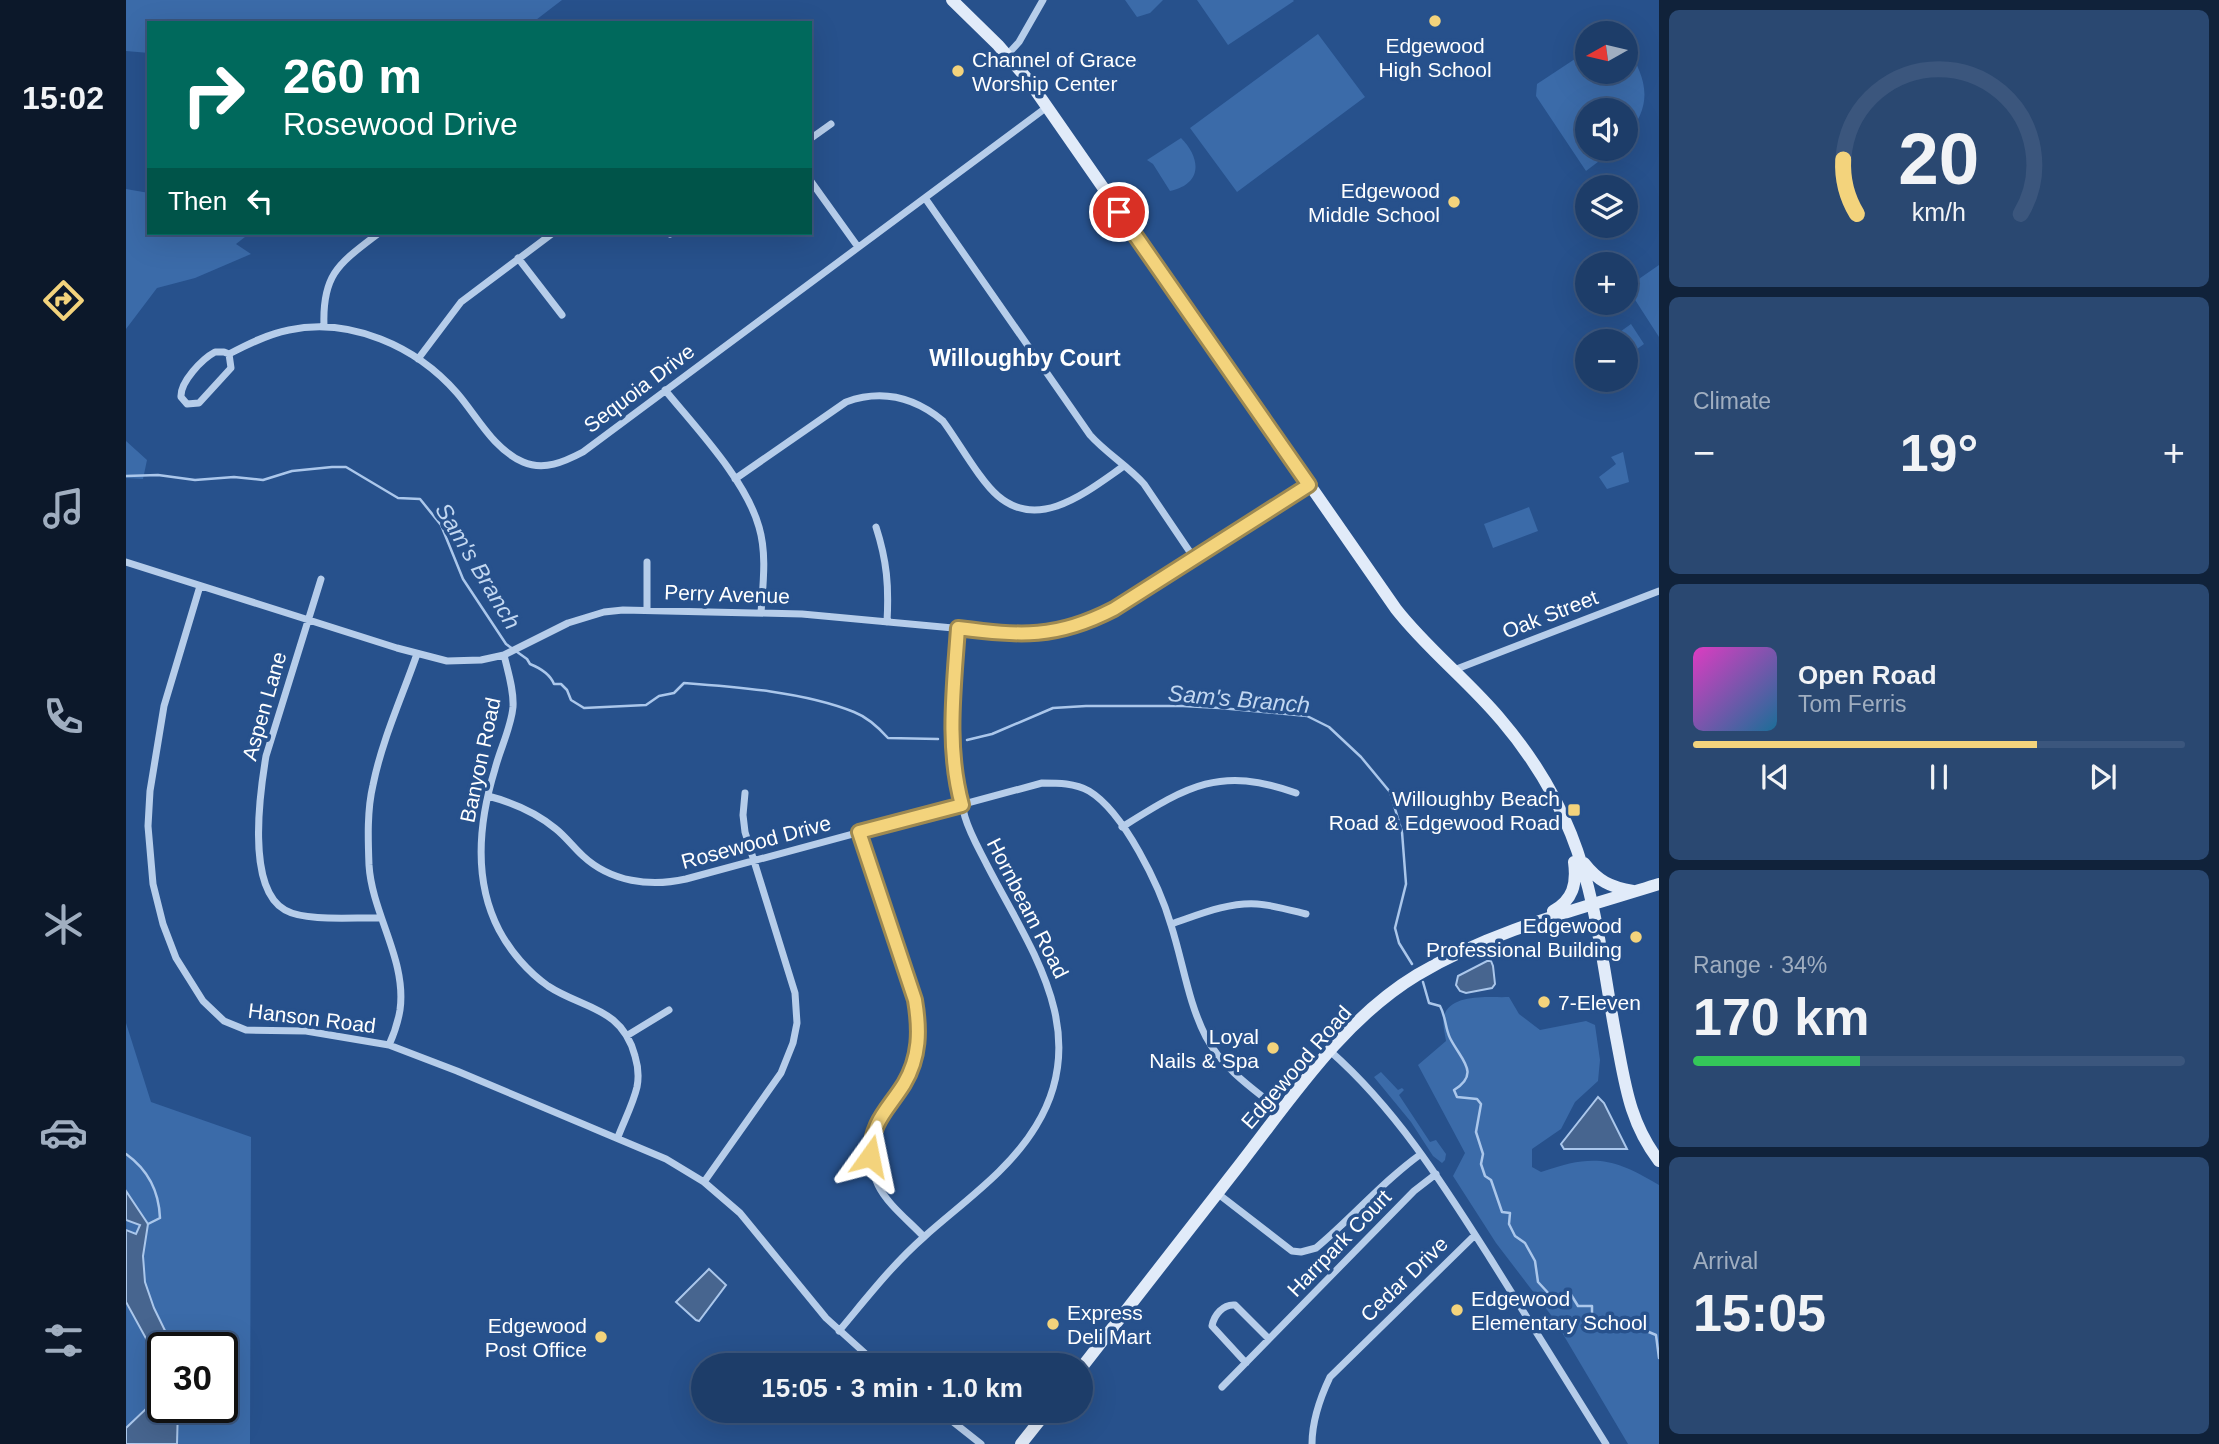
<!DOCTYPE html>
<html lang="en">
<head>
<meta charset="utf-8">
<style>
	body { margin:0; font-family:Arial,sans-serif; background:#2a4871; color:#f1f3f6; height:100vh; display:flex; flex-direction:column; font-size:26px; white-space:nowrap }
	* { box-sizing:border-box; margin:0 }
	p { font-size:23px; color:#a0aec0 }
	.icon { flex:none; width:38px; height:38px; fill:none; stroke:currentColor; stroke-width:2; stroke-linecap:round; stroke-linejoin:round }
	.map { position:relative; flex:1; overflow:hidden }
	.details { display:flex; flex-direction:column; gap:10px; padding:10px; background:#10223a; width:560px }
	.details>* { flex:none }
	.hud { position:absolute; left:21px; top:21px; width:665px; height:214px; border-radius:0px; box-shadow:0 7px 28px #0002,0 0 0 2px #3b567d; background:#00695c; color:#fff; overflow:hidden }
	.needle { width:46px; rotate:262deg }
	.fabs { position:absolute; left:1449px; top:21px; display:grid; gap:14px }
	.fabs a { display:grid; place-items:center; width:63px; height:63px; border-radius:50%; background:#1d3d69; box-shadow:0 7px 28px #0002,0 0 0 2px #3b567d; font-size:35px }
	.speed { position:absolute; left:21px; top:1332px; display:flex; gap:14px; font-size:35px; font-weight:700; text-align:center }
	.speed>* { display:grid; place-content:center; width:91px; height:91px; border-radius:50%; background:#1d3d69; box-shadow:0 7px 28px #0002,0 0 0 2px #3b567d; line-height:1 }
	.speed .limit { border:4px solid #111; border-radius:10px; background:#fff; color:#111 }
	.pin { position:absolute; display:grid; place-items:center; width:60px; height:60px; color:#fff; margin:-30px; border:4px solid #fff; border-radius:50%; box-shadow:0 2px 7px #0007 }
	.me { position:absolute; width:77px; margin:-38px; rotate:12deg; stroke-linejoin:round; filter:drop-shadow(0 0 5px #0008) }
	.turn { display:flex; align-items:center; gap:24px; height:147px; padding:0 21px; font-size:32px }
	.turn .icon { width:91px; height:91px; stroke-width:2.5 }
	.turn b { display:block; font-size:49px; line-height:60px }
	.then { display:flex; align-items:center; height:66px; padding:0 21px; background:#0003; gap:14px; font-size:26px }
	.big { font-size:52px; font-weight:800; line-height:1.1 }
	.details .card { flex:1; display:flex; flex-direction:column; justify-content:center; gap:10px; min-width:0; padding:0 24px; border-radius:10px; background:#2a4871 }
	.details .dial { align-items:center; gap:0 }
	.dial svg { height:182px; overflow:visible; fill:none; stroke:#3b567d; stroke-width:7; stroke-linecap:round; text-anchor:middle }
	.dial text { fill:#f1f3f6; stroke:none }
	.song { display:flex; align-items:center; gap:21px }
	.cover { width:84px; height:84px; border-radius:10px; background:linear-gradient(135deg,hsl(310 70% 55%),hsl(200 70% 35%)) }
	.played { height:7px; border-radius:4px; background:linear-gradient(90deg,#f3d37c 70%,#3b567d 70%) }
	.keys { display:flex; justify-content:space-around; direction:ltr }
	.heat { display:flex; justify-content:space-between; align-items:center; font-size:38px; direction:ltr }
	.charge { height:10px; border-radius:5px; background:linear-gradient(90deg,#34c759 34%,#3b567d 0) }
	.trip { position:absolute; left:565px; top:1353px; width:402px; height:70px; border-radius:35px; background:#1d3d69; box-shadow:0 7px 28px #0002,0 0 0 2px #3b567d; font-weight:800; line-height:70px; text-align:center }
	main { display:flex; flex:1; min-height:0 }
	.menu { display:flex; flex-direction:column; width:126px; justify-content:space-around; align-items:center; background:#0c182a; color:#a0aec0 }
	.menu .icon { width:49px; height:49px }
	.menu .selected { color:#f3d37c }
	.menu b { font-size:32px; color:#f1f3f6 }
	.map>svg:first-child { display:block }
	.green { fill:#3b6ba9; fill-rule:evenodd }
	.water { fill:#47658f; stroke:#abc7eb; stroke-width:2 }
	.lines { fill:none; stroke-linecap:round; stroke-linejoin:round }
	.stream { stroke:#abc7eb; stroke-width:2.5 }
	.street { stroke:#b6cdea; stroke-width:7 }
	.secondary { stroke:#e1ebf9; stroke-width:12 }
	.route-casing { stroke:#9e8951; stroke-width:18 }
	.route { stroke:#f3d37c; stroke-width:12 }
	.poi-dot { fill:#f3d37c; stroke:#27518c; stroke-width:2.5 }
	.labels { text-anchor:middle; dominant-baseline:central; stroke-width:7; stroke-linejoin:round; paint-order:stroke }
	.poi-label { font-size:21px; fill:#fff; stroke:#27518c; text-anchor:end }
	.street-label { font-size:21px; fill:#fff; stroke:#27518c }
	.neighbourhood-label { font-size:23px; font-weight:bold; fill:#fff; stroke:#27518c }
	.water-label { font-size:23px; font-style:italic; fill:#c2d7f1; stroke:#27518c }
</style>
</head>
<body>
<main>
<nav class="menu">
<b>15:02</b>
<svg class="icon selected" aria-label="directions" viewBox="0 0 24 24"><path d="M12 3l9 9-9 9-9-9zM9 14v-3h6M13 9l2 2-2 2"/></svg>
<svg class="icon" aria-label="music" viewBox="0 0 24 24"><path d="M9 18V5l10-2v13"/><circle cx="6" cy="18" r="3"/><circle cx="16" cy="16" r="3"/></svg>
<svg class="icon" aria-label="phone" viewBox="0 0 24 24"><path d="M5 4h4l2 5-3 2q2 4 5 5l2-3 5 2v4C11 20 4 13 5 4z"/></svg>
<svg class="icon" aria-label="climate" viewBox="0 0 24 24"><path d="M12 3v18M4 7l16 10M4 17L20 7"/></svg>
<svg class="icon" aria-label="car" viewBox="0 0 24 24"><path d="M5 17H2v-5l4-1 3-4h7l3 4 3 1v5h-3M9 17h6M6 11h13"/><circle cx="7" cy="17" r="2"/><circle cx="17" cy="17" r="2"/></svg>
<svg class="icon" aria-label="filters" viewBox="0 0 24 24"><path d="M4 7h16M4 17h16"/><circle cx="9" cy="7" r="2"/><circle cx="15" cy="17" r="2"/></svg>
</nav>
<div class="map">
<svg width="1533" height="1444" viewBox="0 0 1533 1444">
	<rect width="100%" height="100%" fill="#27518c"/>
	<path class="green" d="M0,0H436L406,23H23V53L0,51Z
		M999,0H1037L1024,13L1011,17Z
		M1071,0H1167L1168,1L1102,45Z
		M1192,34L1239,97L1111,192L1064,128Z
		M1500,45C1521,80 1528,103 1500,137V110H1461V149H1489L1460,171L1410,96L1411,84L1461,51V72H1500Z
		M1055,138C1075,158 1077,184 1044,191L1027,164L1021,160Z
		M0,189L23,193V233H124L110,244L125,254L69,278L31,288L0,329Z
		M1533,265V337L1504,292L1507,283Z
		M1505,324L1518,344L1504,354L1500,347V341H1496L1491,334Z
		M0,436V441L21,460L17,479L0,478Z
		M1497,452L1503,482L1481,489L1473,477L1490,464L1485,457Z
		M1403,507L1412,531L1367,548L1358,524Z
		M1383,997L1393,1014L1414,1030L1460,1021L1469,1025L1474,1060L1472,1081L1449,1102L1435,1129L1406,1149V1167L1415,1172C1467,1154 1486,1157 1533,1185V1444H1502L1428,1319L1370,1243L1327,1176L1339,1153L1292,1065L1320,1041C1319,1033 1315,1020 1319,1013C1329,993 1365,998 1383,997Z
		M0,1023L25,1102L125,1137L124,1444H0ZM37,1348H96V1407H37Z
		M1255,1072L1272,1090L1276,1088L1278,1090L1273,1095L1304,1142L1310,1140L1320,1154L1319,1160L1316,1163L1307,1156L1285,1122L1248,1077Z"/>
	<path class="water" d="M1361,961H1365L1367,966L1369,984L1366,988L1340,993L1334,991L1330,985L1332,976Z
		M1472,1097L1478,1103L1501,1149H1438L1435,1144Z
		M0,1191L22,1224L17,1256L19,1282L28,1308L47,1347L37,1348V1407H52L51,1444H0V1428L21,1408L26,1399L29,1379L22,1342L0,1302V1230L10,1234L14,1225L0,1220Z
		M583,1269L600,1285L573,1321L570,1320L550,1302Z"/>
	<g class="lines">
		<path class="stream" d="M0,476L32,475L69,480L108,477L137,480L166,471L206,467H220L272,498L294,499L315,525L337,579L380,644L401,659L404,664C414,668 424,674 428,684H435L441,690L445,700L458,708L520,705L533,696L548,693L558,683C612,687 678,692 728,712C741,717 753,728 762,738L812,739
			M841,740L866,734L927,708L960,706H1057L1094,708L1181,716L1203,727L1235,757L1264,792L1276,832L1280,884L1269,928L1273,943L1286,964
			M1297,982L1303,1003L1314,1006C1320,1017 1319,1028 1324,1038C1335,1060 1355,1073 1328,1090L1331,1097L1351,1099L1355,1104L1350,1132L1357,1154L1355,1164L1359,1176L1365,1180L1376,1212L1384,1213L1383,1224L1389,1236L1399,1243L1409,1261L1412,1282L1425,1296L1444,1293L1452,1306H1466V1317L1474,1324L1515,1325L1518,1330L1530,1335L1533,1358
			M0,1154C21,1169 33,1191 34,1218L22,1224"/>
		<path class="street" d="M881,55L893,42L917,0
			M684,139L705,124
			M684,180L732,247
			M799,198L964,435C980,453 1002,466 1018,484L1068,558
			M543,233L544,234
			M392,258L436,315
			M198,326C196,273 214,263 253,233
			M89,352H98L103,354L105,368L73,403L61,404L55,397C54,382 76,359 89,352Z
			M103,354C122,344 142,334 163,330C224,317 290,346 331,393C351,416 367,449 397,462C418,471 438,462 457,452L921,107
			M292,359L335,302L427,233
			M539,390C570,428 620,480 633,527C641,554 637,584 635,613
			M609,479L720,402C756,389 788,397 817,421C832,441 854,481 872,496C914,532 963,490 998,466
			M750,527C761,561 763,586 761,622
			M0,562L271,648L321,661L355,660L378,655L442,623L478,612L497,610L676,614L902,635C934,632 960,623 988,609L1183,485
			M521,562V609
			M195,579L140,756C134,792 120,888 159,910C180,922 229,917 255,918
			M74,586L38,706L24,791L22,826L27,884L37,924L50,958L77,1001L98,1021L120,1030L180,1031L263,1045L331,1071L540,1159L578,1182L614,1213L700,1318L752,1365
			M378,655C382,672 388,690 387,707C385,728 374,749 369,769C353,821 347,880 373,930C384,951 402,972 422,986C457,1009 496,1007 509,1056C512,1066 513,1077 511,1087C507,1104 498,1121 492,1137
			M1328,670L1533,591
			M362,796C385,802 411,813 430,829C440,837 448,848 457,856C485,882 524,887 560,879L916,783C932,783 949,783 963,791C998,812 1034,887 1045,925C1057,962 1062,1002 1080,1037C1097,1069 1127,1089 1155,1111
			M996,827C1060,787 1093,765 1170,793
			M733,833L789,1000C792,1015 795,1032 792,1048C781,1098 724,1127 752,1185C761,1204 783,1221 798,1237
			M1045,924C1072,915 1102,902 1131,904C1147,905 1164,910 1180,914
			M502,1035L543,1010
			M263,1045C268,1034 272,1022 274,1010C281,960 246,914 243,865C242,839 241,810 247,785C256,740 276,697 291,654
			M1204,1051C1270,1109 1317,1184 1364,1258C1403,1320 1441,1382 1480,1444
			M578,1182L655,1073L667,1043L671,1023L669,993L619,832L617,815L619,793
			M1091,1193L1166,1251L1175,1252L1190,1248C1226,1218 1257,1181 1295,1154
			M713,1331C740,1299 766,1265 798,1237C837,1202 883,1171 910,1126C968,1032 903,947 861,865C853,849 844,834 839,817C821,754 827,692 832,628
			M1120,1363L1086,1326C1088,1315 1097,1304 1109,1305L1143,1339
			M1096,1387L1288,1191L1310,1174
			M812,1410L855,1444
			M1186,1444C1186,1420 1194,1398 1204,1377L1349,1235"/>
		<path class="secondary" d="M826,0L872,45L903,81L1270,609C1302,650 1343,681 1376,721C1404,754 1429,794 1445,834C1471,899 1477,969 1490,1037C1499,1083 1503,1122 1533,1161
			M1458,863C1472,881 1484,887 1507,891
			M1427,911C1447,900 1451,884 1448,862
			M956,1367C1009,1299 1062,1231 1115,1163C1167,1096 1218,1019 1291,975C1367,930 1450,910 1533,884
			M895,1444L922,1410"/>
	</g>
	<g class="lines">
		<g class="route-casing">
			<path id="route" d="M744,1156C746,1120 761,1111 778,1084C794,1057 794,1030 789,1000L733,832L836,805C820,747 828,687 832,628C895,636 930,639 988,609L1183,485L993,212"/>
		</g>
		<use href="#route" class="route"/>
	</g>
	<g class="poi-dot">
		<circle cx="1309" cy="21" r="7"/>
		<circle cx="832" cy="71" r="7"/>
		<circle cx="1328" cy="202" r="7"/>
		<rect x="1441" y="803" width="14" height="14" rx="3.5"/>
		<circle cx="1510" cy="937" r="7"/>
		<circle cx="1418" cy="1002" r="7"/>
		<circle cx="1147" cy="1048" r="7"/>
		<circle cx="1331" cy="1310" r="7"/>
		<circle cx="927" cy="1324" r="7"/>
		<circle cx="475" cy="1337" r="7"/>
	</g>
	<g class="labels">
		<g class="poi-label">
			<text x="1309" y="45" text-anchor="middle">Edgewood<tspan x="1309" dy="24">High School</tspan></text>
			<text x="846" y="59" text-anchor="start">Channel of Grace<tspan x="846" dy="24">Worship Center</tspan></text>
			<text x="1314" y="190">Edgewood<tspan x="1314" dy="24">Middle School</tspan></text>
			<text x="1434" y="798">Willoughby Beach<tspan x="1434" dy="24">Road &amp; Edgewood Road</tspan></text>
			<text x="1496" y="925">Edgewood<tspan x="1496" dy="24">Professional Building</tspan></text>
			<text x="1432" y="1002" text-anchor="start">7-Eleven</text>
			<text x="1133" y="1036">Loyal<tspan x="1133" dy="24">Nails &amp; Spa</tspan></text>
			<text x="1345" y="1298" text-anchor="start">Edgewood<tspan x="1345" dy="24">Elementary School</tspan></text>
			<text x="941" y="1312" text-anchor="start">Express<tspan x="941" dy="24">Deli Mart</tspan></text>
			<text x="461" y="1325">Edgewood<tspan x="461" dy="24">Post Office</tspan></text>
		</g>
		<g class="street-label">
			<text transform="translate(513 388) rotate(-37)">Sequoia Drive</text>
			<text transform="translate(601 594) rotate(2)">Perry Avenue</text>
			<text transform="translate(1424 614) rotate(-21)">Oak Street</text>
			<text transform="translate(138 706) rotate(-74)">Aspen Lane</text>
			<text transform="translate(354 760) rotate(-78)">Banyon Road</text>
			<text transform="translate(630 842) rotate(-15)">Rosewood Drive</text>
			<text transform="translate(902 908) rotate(63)">Hornbeam Road</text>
			<text transform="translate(186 1018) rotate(7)">Hanson Road</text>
			<text transform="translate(1170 1067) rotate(-49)">Edgewood Road</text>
			<text transform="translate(1213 1243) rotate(-46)">Harrpark Court</text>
			<text transform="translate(1278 1279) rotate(-44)">Cedar Drive</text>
		</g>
		<g class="neighbourhood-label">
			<text x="899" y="358">Willoughby Court</text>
		</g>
		<g class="water-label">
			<text transform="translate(352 566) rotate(59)">Sam's Branch</text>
			<text transform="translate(1113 699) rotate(5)">Sam's Branch</text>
		</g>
	</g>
</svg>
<div class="fabs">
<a><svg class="needle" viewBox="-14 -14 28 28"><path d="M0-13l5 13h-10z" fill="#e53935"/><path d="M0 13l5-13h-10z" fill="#a0aec0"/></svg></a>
<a><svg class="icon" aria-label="sound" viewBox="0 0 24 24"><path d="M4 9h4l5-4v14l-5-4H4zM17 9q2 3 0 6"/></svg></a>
<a><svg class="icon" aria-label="layers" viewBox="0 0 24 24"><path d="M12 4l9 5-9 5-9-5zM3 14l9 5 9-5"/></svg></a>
<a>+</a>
<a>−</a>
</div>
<div class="speed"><div class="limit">30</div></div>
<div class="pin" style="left:993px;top:212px;background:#d93025"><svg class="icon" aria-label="arrive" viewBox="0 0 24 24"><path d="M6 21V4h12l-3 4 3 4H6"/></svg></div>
<svg class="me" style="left:744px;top:1156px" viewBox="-20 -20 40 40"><path d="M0-17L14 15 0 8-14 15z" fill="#f3d37c" stroke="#fff" stroke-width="4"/></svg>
<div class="trip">15:05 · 3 min · 1.0 km</div>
<div class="hud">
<div class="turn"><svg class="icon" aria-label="right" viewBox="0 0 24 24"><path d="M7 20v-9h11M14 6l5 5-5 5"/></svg><div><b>260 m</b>Rosewood Drive</div></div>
<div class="then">Then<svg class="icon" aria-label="left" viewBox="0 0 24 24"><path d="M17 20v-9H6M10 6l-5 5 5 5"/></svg></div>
</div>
</div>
<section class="details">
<div class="card dial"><svg viewBox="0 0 100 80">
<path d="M14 69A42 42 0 1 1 86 69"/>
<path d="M14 69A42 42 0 0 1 8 45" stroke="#f3d37c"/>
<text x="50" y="56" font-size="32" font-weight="700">20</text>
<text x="50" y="72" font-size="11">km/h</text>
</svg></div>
<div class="card"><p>Climate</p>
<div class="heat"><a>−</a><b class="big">19°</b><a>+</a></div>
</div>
<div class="card">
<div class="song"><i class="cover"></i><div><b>Open Road</b><p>Tom Ferris</p></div></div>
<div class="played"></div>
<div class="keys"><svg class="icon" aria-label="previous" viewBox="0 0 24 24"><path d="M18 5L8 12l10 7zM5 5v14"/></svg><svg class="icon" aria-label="pause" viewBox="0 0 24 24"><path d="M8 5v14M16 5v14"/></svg><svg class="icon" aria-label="next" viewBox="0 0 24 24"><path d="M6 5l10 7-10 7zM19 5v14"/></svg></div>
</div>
<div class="card"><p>Range · 34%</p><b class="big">170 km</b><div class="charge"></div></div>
<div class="card"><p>Arrival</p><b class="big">15:05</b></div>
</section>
</main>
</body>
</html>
